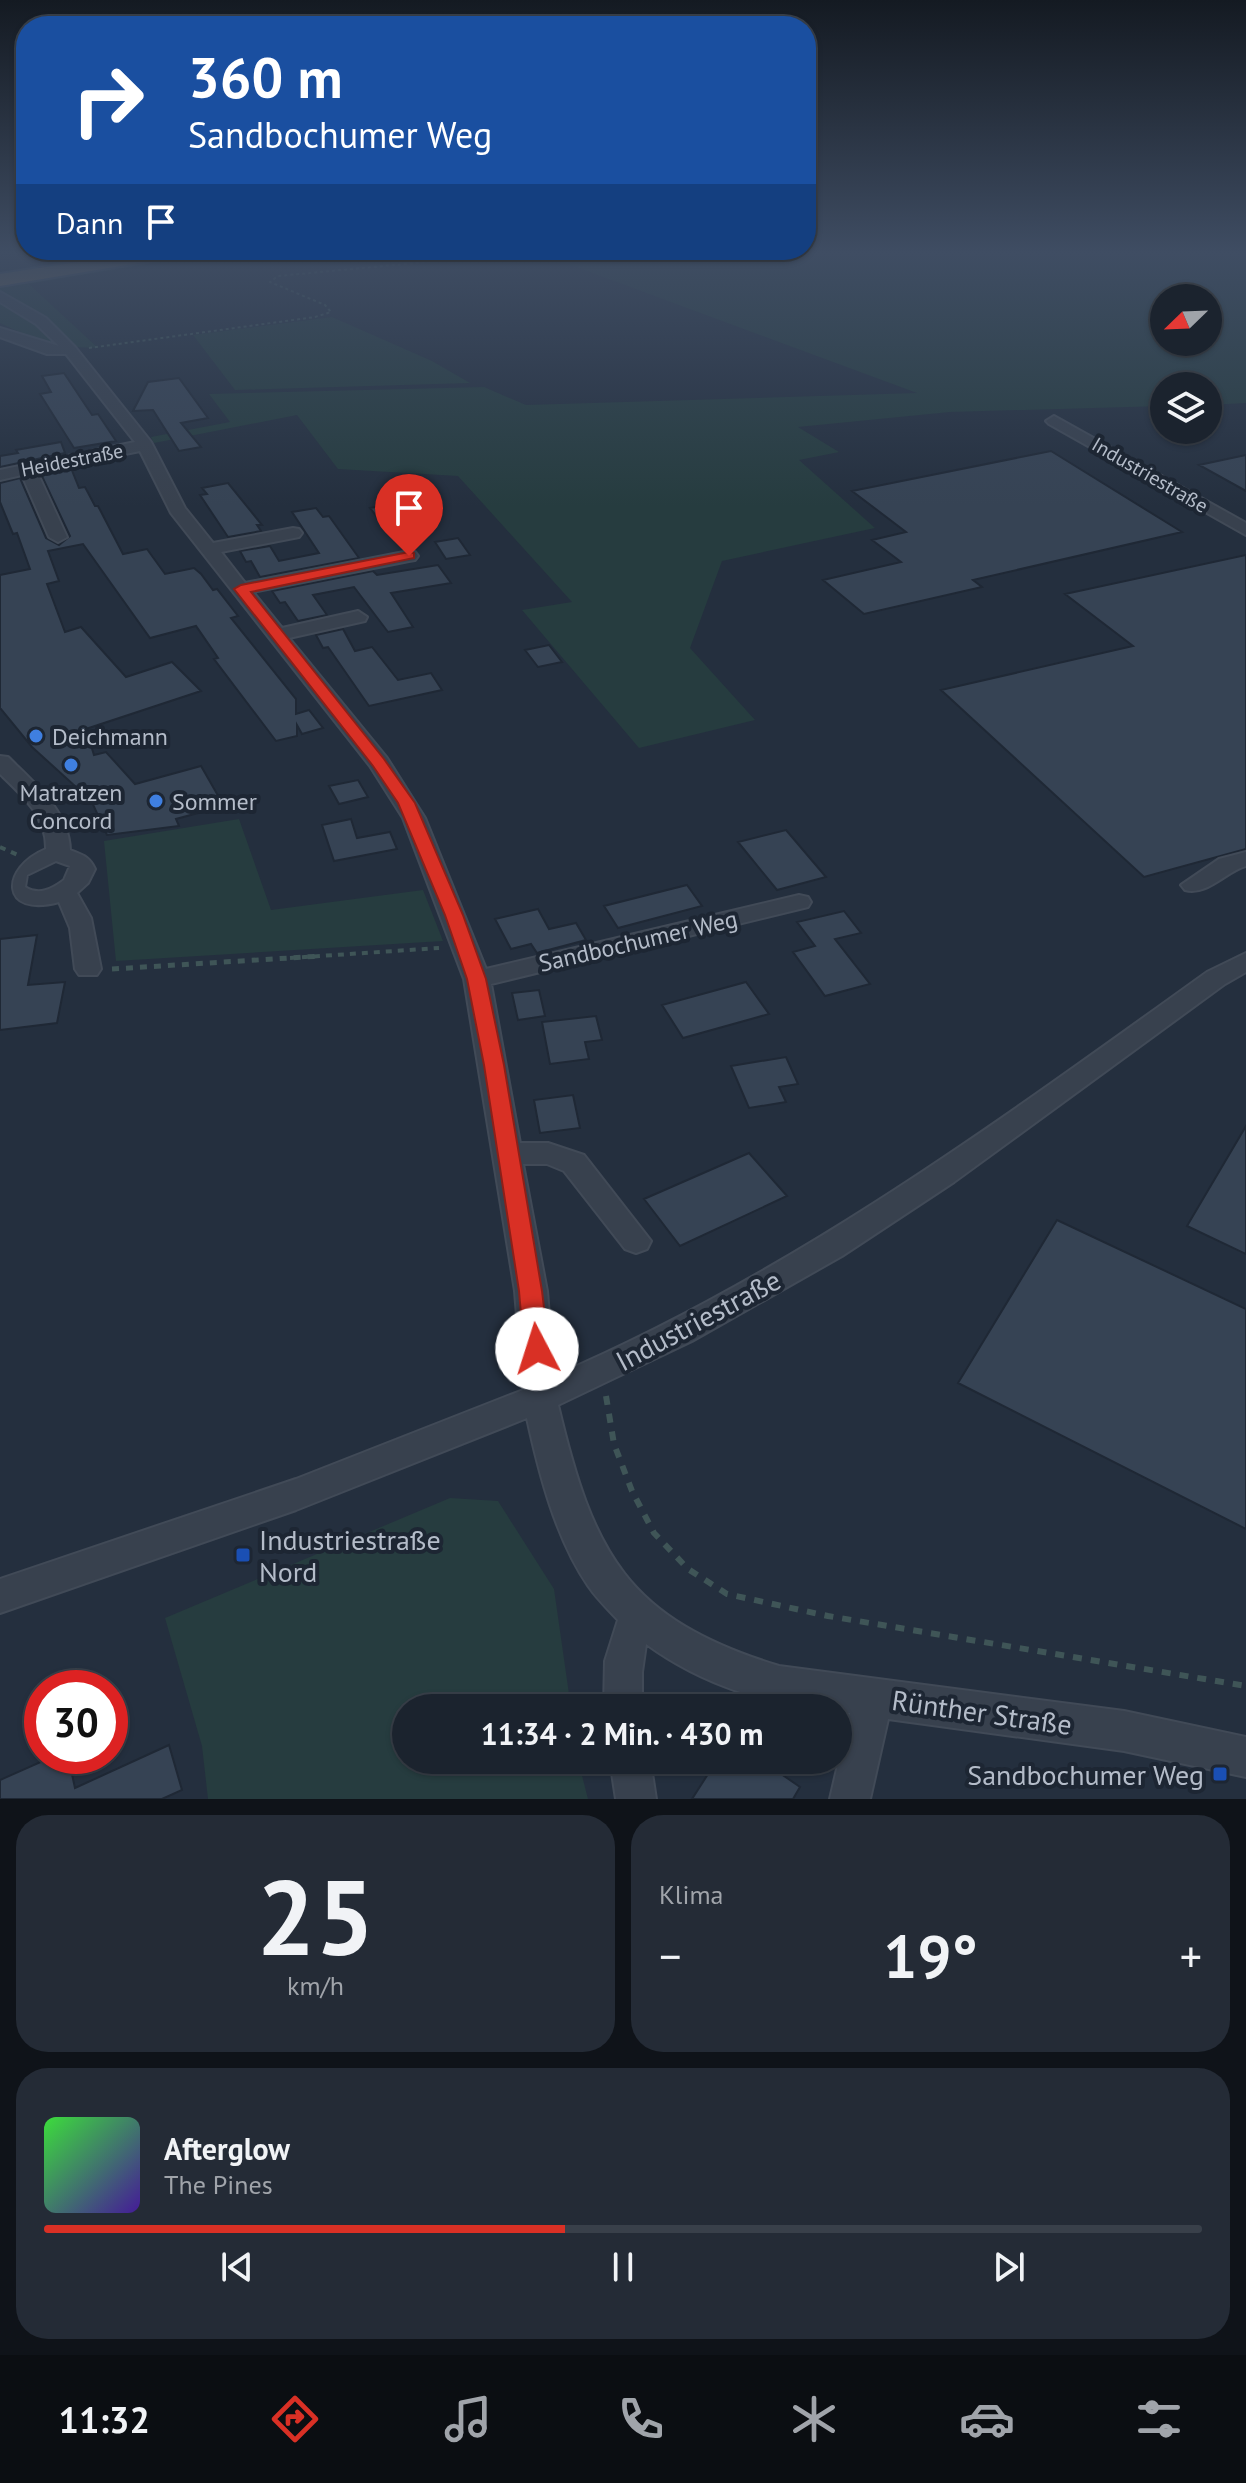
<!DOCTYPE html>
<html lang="de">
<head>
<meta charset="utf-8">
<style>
	body { margin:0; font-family:"PT Sans",sans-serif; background:#242b36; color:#f1f3f6; height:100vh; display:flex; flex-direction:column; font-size:30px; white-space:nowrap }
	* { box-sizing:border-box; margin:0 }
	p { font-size:26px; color:#a0a4aa }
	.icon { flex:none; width:44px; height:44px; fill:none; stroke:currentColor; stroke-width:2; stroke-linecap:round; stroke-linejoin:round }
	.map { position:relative; height:1799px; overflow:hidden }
	.sheet { display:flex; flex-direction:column; gap:16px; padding:16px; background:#0f1319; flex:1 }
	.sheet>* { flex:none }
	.banner { position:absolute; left:16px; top:16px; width:800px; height:244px; border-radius:32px; box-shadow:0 2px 6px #0004,0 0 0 2px #39404a; background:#1a4fa0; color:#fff; overflow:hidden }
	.needle { width:52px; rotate:247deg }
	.buttons { position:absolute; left:1150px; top:284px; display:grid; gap:16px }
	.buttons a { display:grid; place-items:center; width:72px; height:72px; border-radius:50%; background:#1b232e; box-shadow:0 2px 6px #0004,0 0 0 2px #39404a; font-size:40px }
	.speed { position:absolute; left:24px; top:1670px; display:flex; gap:16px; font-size:40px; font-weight:700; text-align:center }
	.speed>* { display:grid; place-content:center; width:104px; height:104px; border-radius:50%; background:#1b232e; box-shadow:0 2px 6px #0004,0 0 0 2px #39404a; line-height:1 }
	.speed .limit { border:12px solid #d22; background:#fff; color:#111 }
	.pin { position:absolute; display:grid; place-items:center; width:68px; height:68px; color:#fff; margin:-82px -34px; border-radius:50% 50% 50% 0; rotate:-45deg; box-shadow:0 0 8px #0007 }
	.pin .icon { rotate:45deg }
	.me { position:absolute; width:88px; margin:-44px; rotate:355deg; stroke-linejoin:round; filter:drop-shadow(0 0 6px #0008) }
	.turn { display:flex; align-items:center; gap:28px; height:168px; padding:0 40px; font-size:36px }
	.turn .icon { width:104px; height:104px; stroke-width:2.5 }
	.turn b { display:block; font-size:56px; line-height:68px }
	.then { display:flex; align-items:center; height:76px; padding:0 40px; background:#0003; gap:16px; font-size:30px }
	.big { font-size:60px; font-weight:700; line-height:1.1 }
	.sheet .card { flex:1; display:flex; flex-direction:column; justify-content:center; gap:12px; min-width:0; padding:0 28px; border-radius:32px; background:#242b36 }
	.sheet .dial { align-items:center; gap:0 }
	.dial b { font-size:104px; line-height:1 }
	.song { display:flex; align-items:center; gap:24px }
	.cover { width:96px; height:96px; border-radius:12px; background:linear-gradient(135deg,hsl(120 70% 55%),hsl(260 70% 35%)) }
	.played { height:8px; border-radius:4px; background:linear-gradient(90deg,#d93025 45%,#39404a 45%) }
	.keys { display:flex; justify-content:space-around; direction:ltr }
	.heat { display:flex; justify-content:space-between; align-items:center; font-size:44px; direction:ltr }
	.sheet .tiles { flex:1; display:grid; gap:16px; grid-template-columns:1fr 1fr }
	.card:last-child { grid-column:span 2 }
	.trip { position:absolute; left:392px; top:1694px; width:460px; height:80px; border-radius:40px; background:#1b232e; box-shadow:0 2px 6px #0004,0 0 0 2px #39404a; font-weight:700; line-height:80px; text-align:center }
	.menu { display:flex; height:128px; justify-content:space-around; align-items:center; background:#0b0e12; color:#a0a4aa }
	.menu .icon { width:56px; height:56px }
	.menu .selected { color:#d93025 }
	.menu b { font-size:36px; color:#f1f3f6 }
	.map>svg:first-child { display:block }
	.green { fill:#263c3f; fill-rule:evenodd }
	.building { fill:#364354; stroke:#1f2835; stroke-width:2 }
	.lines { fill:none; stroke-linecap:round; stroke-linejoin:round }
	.minor-casing { stroke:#414a57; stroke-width:4 }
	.highway-casing { stroke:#434c59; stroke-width:4 }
	.path-far3 { stroke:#3f5557; stroke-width:2; stroke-dasharray:3 3; stroke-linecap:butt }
	.path-far2 { stroke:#3f5557; stroke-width:4; stroke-dasharray:6 6; stroke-linecap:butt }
	.path-far1 { stroke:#3f5557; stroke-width:5; stroke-dasharray:7 7; stroke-linecap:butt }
	.path { stroke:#3f5557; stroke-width:6; stroke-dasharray:9 9; stroke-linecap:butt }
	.minor { fill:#38414e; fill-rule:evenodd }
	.highway { fill:#746855; fill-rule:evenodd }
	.route { fill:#d93025; stroke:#8d1f18; stroke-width:2 }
	.shop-dot { fill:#3f7fe0; stroke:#1d2633; stroke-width:3 }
	.transit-dot { fill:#1a4fb4; stroke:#1d2633; stroke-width:3 }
	.labels { text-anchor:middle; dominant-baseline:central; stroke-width:8; stroke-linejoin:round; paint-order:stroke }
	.far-street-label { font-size:20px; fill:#b4bcc9; stroke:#1d2633 }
	.poi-label { font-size:24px; fill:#b4bcc9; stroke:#1d2633; text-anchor:start }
	.street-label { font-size:24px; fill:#b4bcc9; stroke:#1d2633 }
	.near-street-label { font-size:28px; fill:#b4bcc9; stroke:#1d2633 }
	.near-poi-label { font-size:28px; fill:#b4bcc9; stroke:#1d2633; text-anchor:start }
</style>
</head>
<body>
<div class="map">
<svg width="1246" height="1799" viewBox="0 0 1246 1799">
	<rect width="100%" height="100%" fill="#242f3e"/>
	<path class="green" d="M175,254H210L29,284L98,348L49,346L0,323V282Z
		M541,254H1246V403L1208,405V386H1164V406L950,412L798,427L839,452L799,460L875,528L722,561L690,648L755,720L639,748L522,610L572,602L458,476L338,469L297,415L154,443L151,437L230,422L209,394L484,387L526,405L917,393ZM1164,298H1208V342H1164Z
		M332,317L432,361L470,383L235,390L193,335Z
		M239,819L271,910L423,890L443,941L116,961L104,841Z
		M450,1498L498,1501L554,1589L571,1708H406V1760H578L588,1799H208L202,1746L165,1618Z"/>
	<path class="building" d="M64,373L92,415L98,414L116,441L74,448L40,394L51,392L42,376Z
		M179,378L208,418L181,423L201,447L179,451L153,410L133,411L148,382Z
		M61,442L65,453L0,467V456L18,453L16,450Z
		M1051,451L1182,532L973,580L982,587L864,614L823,580L901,562L872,540L906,532L852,491Z
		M1246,455V491L1199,465Z
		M71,468L79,488L85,487L95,506H98L123,554L147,549L165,574L194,568L201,574L213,590L217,589L238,616L231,618L296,699V714L309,710L323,728L302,734L297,725V736L276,741L214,659L218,658L196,626L150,638L83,544L48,551L59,581L47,584L65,632L81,627L126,677L172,662L201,691L86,729L94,755L106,752L135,784L201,766L224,806L176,819L179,826L107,835L84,785L76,787L32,747L0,708V575L30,569L17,533L13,534L0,502V483L20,478L46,538L59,545L70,536L41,474Z
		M228,483L262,525H257L261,531L228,537L200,495L207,494L202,488Z
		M399,503L413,520L384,526L370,508Z
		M316,508L323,517L329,516L359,558L260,577L251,561L246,562L240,551L270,546L279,561L319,553L292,512Z
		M458,538L470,555L446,559L435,542Z
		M1246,555V849L1144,877L941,690L1133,646L1065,594Z
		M438,565L451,583L391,593L413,627L388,632L354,587L313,595L327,615L298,621L285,602L280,603L272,591L373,571L377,575Z
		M343,629L355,651L372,647L398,680L431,673L442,690L369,706L328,647L323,648L316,635Z
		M549,645L562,662L538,667L525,650Z
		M358,780L368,797L339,804L329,786Z
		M351,819L357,838L390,832L397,849L334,861L322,825Z
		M786,830L826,877L777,890L738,842Z
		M687,885L702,906L618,928L604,906Z
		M538,909L549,929L576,923L586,940L537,953L531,944L511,949L495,919Z
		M844,911L861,933L835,939L870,984L825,996L793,952L815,946L797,922Z
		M37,935L28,985L65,982L57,1023L0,1030V939Z
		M746,982L769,1014L683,1038L662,1005Z
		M539,990L545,1016L518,1020L512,993Z
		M596,1016L602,1040L585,1042L589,1059L550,1064L542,1022Z
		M786,1057L798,1084L779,1087L786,1102L749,1108L731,1066Z
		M573,1095L580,1128L540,1133L534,1100Z
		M1246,1126V1254L1187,1226Z
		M749,1153L787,1196L680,1246L644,1199Z
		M1057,1220L1246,1309V1529L958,1383Z
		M169,1745L182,1790L162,1799H0V1780L54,1756H68L75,1788Z
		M717,1760H761L800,1787L793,1799H692Z"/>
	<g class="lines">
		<g class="minor-casing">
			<path id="minor" d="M0,292L46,318L75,347L151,442L185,508L213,543L293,528L299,529L302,533L299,537L221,552L245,583L409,551L415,552L418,556L415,560L409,561L253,592L282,628L358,611L367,617L365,621L289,638L387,758L425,818L486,969L799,895L808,897L811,902L808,907L491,984L520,1143H548L584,1155L651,1241L647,1249L636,1253L625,1249L564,1171L547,1164H523L547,1291L554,1376C792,1274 998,1122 1207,972L1246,953V972L1225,984L954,1182L842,1256L692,1341L558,1405C593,1553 626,1619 779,1666L1124,1711L1246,1737V1777L1124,1751L888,1719L870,1799H830L850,1713L838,1712V1708C770,1708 701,1684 646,1644L642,1672V1708H604L605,1661L618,1620C608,1609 597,1599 589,1587C556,1540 539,1473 527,1418L296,1510L0,1613V1579L296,1479L523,1390L515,1291L464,979L403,818L370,766L171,513L140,451L37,472L67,537L58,542L49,537L22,475L0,480V470L135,442L66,354H47L0,337V328L59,346L36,324L0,302Z
				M1054,416L1246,523V535L1049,424L1046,421Z
				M0,756L8,757C34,783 69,811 70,850C82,855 89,856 95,869L88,883L77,893L91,918L101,969L97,975H79L75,969L70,928L59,902C0,918 0,868 46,849C47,817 22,795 0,774ZM56,861L70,866L64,880C52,889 39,896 25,887L27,875Z
				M1246,852V866C1225,872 1207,896 1185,890L1181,885L1219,859Z
				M610,1760H650L656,1799H616Z"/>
		</g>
		<g class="highway-casing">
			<path id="highway" d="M130,254H172L163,259L0,286V274Z"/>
		</g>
		<path class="path-far3" d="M89,348L315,317L331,312L325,305L270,282L278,276L511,254"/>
		<path class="path-far2" d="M0,847L20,856
			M290,958L439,948"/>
		<path class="path-far1" d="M112,969L321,956"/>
		<path class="path" d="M606,1396L614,1444L632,1491L654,1533L688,1569L727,1594L828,1616L1246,1686"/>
		<use href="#minor" class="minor"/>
		<use href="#highway" class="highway"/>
	</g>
	<linearGradient id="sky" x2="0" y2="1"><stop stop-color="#141a22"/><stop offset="0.5" stop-color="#3f4d63"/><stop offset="1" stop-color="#3f4d63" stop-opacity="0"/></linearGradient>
	<rect width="1246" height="506" fill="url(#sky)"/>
	<path class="route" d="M409,552L414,553V558L251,592L384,759L415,803L463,915L486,979L504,1065L542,1291L549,1349L545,1357L537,1359L528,1357L524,1349L519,1291L484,1065L467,979L445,915L398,803L373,766L234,589L241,585Z"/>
	<g class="shop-dot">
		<circle cx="36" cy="736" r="8"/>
		<circle cx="71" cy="765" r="8"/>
		<circle cx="156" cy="801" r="8"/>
	</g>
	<g class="transit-dot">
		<rect x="235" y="1547" width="16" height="16" rx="4"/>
		<rect x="1212" y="1766" width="16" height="16" rx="4"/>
	</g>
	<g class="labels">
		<g class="far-street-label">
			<text transform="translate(72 460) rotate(-11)">Heidestraße</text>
			<text transform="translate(1150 475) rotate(30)">Industriestraße</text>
		</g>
		<g class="poi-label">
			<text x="52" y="736">Deichmann</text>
			<text x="71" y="792" text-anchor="middle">Matratzen<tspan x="71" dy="28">Concord</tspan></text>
			<text x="172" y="801">Sommer</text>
		</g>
		<g class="street-label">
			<text transform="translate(638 941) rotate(-13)">Sandbochumer Weg</text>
		</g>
		<g class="near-street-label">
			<text transform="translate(698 1320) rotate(-28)">Industriestraße</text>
			<text transform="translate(982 1712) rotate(8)">Rünther Straße</text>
		</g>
		<g class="near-poi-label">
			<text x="259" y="1539">Industriestraße<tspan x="259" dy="32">Nord</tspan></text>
			<text x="1204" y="1774" text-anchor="end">Sandbochumer Weg</text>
		</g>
	</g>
</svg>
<div class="buttons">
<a><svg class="needle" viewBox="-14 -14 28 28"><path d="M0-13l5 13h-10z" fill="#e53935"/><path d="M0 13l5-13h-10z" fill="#a0a4aa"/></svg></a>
<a><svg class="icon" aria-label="layers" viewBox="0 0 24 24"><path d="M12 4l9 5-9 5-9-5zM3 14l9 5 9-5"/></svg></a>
</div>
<div class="speed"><div class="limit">30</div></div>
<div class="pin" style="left:409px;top:556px;background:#d93025"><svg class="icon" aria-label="arrive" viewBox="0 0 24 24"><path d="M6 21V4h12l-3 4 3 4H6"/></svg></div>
<svg class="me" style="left:537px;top:1349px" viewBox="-20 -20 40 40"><circle r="19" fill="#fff"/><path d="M0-13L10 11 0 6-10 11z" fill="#d93025"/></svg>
<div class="trip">11:34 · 2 Min. · 430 m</div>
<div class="banner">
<div class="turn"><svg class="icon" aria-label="right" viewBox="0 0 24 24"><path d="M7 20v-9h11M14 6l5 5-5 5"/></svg><div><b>360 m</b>Sandbochumer Weg</div></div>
<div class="then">Dann<svg class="icon" aria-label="arrive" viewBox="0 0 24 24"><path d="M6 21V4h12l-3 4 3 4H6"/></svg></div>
</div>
</div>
<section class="sheet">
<div class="tiles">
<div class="card dial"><b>25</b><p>km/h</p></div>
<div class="card"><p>Klima</p>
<div class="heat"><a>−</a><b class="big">19°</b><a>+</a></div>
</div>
<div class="card">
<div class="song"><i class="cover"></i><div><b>Afterglow</b><p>The Pines</p></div></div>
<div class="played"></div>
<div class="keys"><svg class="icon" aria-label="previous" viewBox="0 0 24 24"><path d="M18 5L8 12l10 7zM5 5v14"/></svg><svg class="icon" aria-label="pause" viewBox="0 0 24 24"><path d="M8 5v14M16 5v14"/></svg><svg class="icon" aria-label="next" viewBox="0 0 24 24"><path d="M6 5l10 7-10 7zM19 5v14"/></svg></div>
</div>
</div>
</section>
<nav class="menu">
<b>11:32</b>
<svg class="icon selected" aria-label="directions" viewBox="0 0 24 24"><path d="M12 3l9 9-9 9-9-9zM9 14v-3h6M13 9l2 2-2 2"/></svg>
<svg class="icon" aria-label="music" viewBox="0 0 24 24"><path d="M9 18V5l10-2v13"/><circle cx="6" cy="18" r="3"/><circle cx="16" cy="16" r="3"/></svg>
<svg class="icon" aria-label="phone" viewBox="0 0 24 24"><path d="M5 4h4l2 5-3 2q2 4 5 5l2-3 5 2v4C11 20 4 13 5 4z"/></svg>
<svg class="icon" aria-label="climate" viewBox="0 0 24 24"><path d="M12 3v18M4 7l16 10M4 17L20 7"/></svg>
<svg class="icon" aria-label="car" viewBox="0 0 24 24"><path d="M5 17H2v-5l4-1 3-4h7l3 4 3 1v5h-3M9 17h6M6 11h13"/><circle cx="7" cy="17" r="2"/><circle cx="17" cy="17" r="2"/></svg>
<svg class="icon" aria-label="filters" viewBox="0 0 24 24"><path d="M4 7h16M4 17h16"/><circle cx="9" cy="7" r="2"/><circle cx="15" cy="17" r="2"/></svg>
</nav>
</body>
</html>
